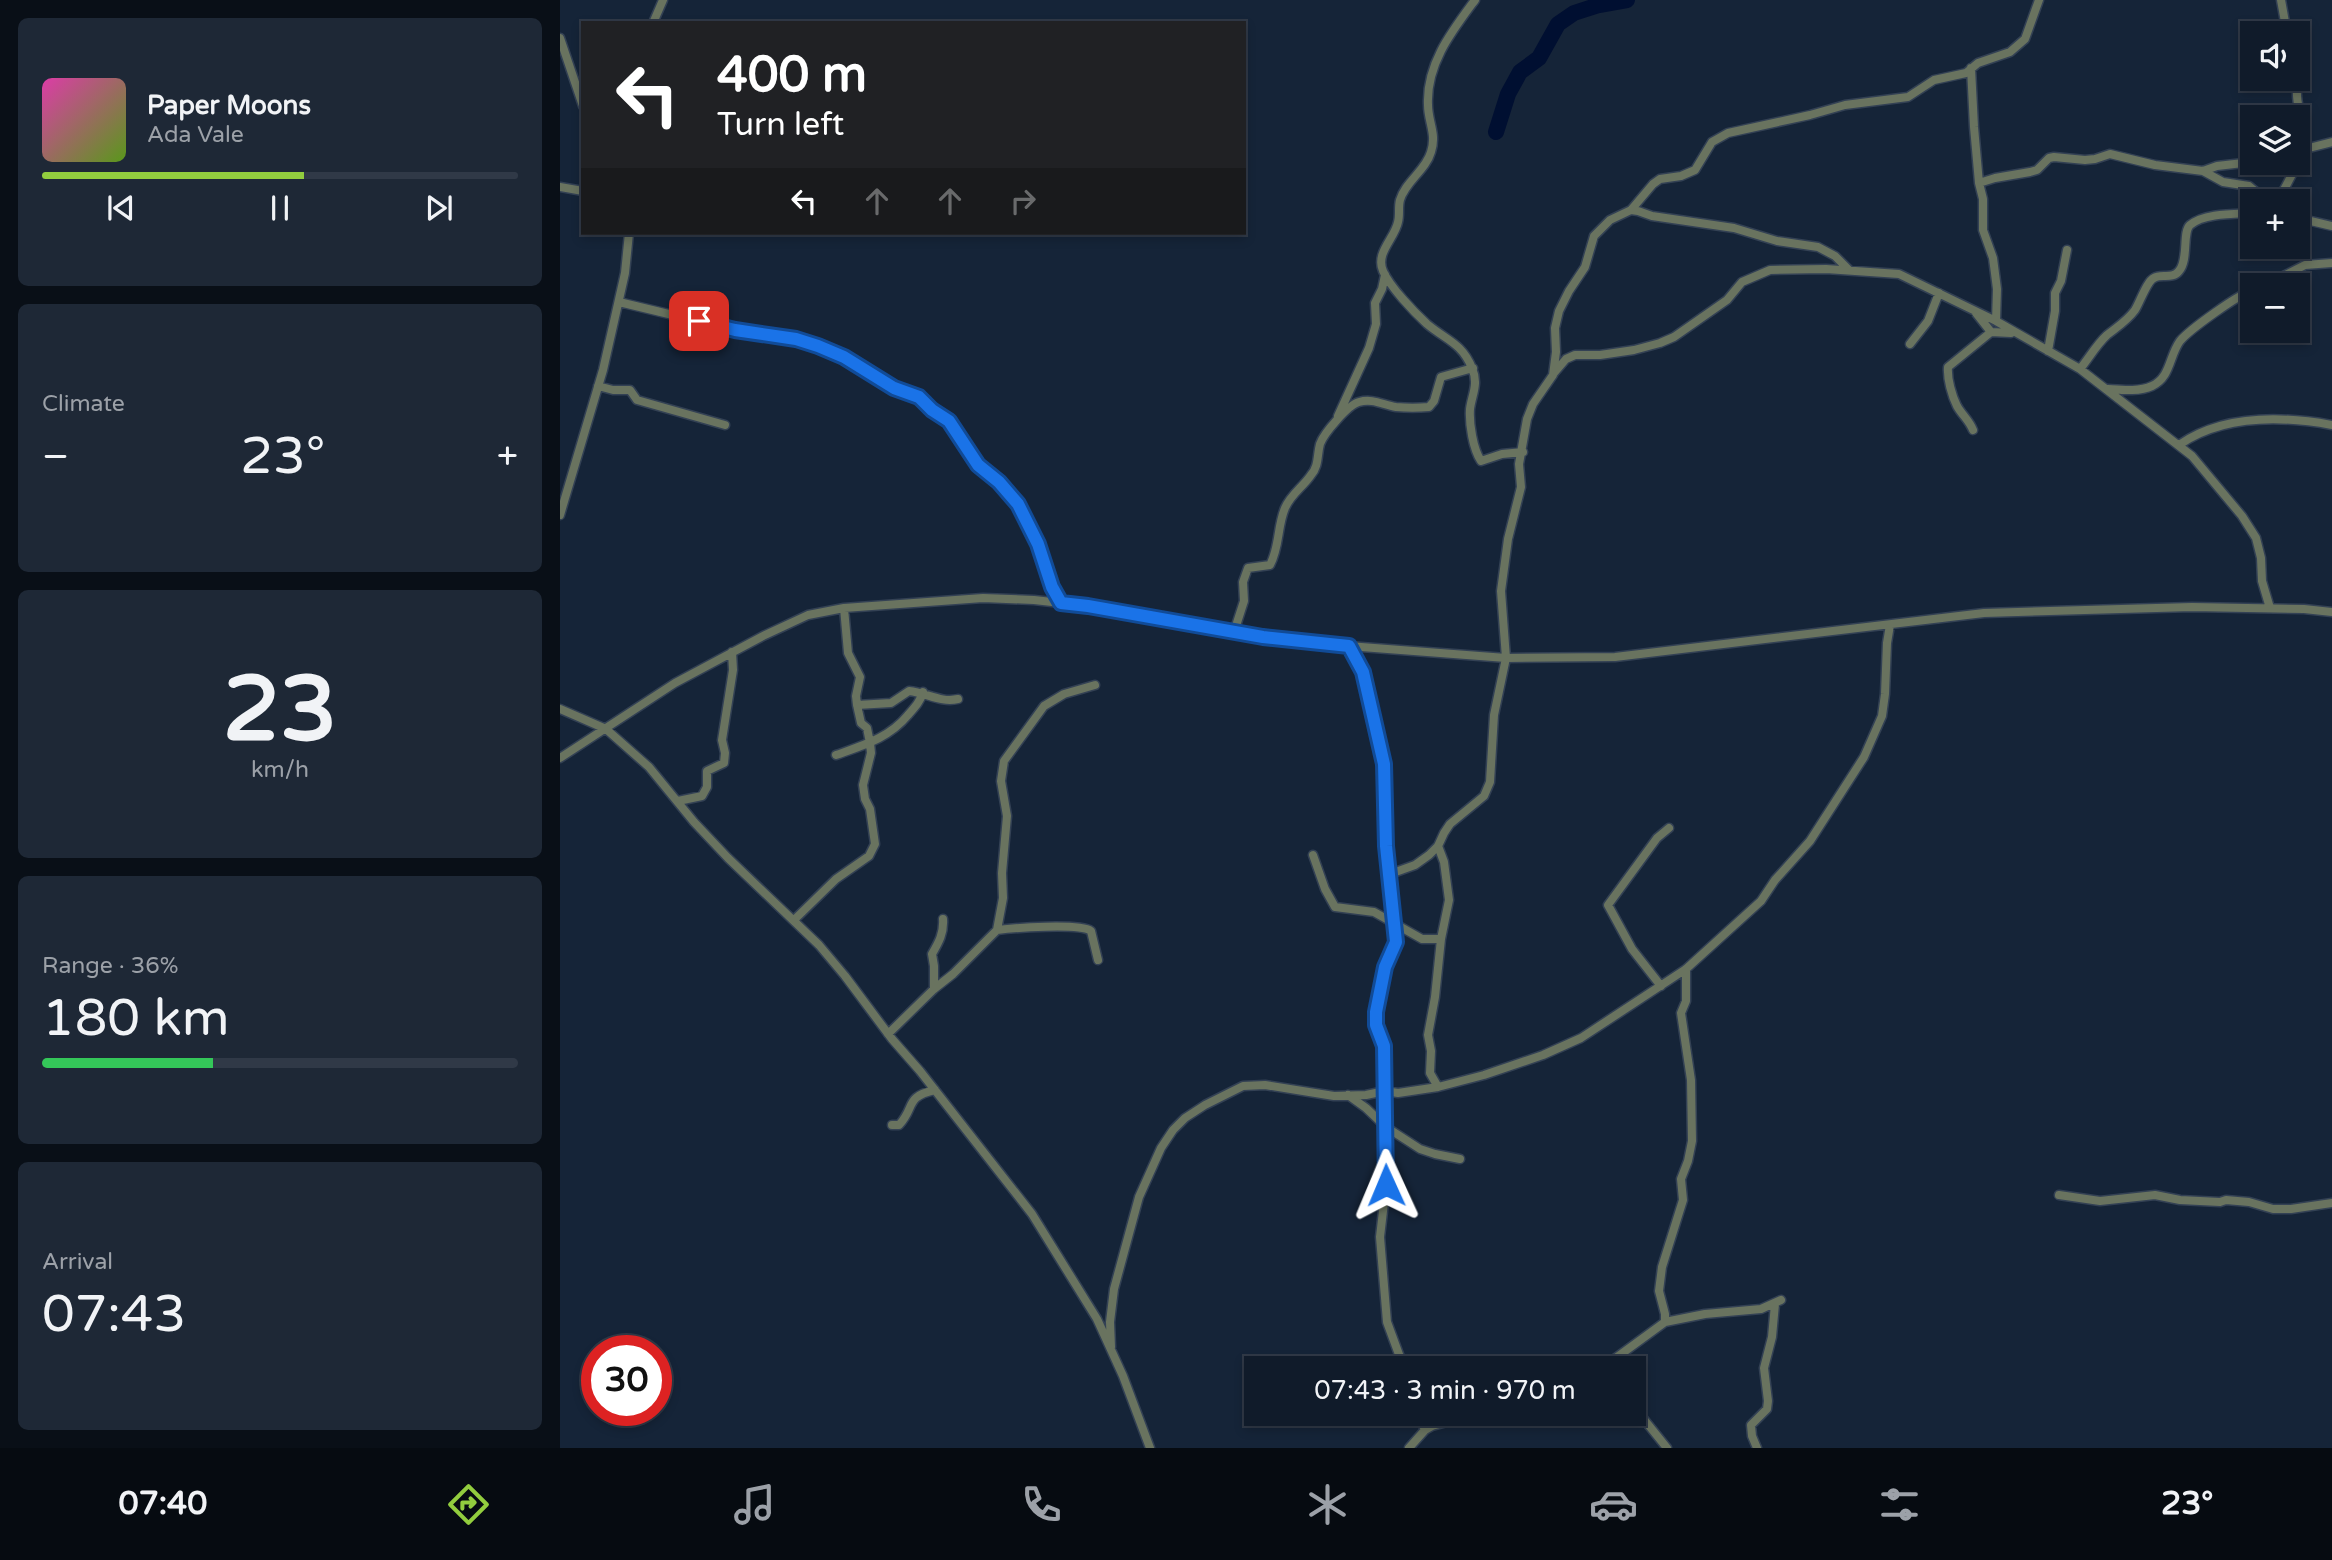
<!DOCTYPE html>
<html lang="en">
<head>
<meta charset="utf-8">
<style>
	body { margin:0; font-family:"Varela Round",sans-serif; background:#1e2836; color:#f1f3f6; height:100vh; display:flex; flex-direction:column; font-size:26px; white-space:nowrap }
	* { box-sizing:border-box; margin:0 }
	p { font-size:23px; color:#9ca1a8 }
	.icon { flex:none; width:38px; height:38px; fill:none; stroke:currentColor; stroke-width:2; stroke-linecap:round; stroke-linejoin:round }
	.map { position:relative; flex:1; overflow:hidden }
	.sheet { display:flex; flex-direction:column; gap:18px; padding:18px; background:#090f17; width:560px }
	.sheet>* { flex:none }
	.top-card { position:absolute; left:21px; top:21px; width:665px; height:214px; border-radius:0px; box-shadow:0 4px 10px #0003,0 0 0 2px #303947; background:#202124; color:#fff; overflow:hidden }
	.buttons { position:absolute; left:1680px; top:21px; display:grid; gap:14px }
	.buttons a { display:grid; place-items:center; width:70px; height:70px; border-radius:0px; background:#101b2a; box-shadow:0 4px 10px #0003,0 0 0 2px #303947; font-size:35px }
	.speed { position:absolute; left:21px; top:1335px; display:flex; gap:14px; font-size:35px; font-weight:700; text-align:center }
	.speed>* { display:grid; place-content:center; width:91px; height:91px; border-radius:50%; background:#101b2a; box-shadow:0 4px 10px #0003,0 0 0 2px #303947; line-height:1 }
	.speed .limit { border:10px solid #d22; background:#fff; color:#111 }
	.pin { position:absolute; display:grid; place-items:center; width:60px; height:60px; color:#fff; margin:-30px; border-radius:14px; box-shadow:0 4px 10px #0006 }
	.me { position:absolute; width:77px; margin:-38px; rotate:359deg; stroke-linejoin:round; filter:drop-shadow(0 0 5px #0008) }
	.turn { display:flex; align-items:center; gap:24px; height:147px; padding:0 21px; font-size:32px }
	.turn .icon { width:91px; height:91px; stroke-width:2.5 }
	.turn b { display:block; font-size:49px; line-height:60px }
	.lanes { display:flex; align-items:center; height:66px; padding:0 21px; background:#0003; justify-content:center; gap:35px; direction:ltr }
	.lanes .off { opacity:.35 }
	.big { font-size:52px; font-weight:600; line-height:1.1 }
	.sheet .tile { flex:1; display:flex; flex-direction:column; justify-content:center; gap:10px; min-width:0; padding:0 24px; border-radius:10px; background:#1e2836 }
	.sheet .dial { align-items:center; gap:0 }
	.dial b { font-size:91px; line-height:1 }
	.song { display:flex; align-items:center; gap:21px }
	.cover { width:84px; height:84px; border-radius:10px; background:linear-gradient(135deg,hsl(320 70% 55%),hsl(90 70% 35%)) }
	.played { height:7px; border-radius:4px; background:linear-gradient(90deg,#92cd3e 55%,#303947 55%) }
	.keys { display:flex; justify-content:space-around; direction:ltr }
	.heat { display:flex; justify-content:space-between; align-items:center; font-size:38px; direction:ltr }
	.charge { height:10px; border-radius:5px; background:linear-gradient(90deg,#34c759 36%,#303947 0) }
	.trip { position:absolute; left:684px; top:1356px; width:402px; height:70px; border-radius:0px; background:#101b2a; box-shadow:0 4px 10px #0003,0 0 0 2px #303947; font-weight:600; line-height:70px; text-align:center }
	.tab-bar { display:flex; height:112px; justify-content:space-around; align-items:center; background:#060b11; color:#9ca1a8 }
	.tab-bar .icon { width:49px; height:49px }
	.tab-bar .current { color:#92cd3e }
	.tab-bar b { font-size:32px; color:#f1f3f6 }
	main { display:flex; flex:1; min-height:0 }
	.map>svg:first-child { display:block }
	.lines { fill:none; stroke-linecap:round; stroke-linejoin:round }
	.river { stroke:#000f31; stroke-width:16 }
	.street-casing { stroke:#334154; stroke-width:11 }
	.street { stroke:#69735f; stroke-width:8 }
	.route-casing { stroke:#114b97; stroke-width:18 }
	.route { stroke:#1a73e8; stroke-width:12 }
</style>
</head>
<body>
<main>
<section class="sheet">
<div class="tile">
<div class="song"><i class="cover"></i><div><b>Paper Moons</b><p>Ada Vale</p></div></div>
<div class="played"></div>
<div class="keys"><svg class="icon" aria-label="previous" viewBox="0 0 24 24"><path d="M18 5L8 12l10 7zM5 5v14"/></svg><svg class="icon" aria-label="pause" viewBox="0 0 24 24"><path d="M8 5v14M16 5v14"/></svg><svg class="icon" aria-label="next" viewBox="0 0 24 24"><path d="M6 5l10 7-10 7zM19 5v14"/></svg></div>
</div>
<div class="tile"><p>Climate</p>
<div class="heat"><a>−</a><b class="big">23°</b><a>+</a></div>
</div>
<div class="tile dial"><b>23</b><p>km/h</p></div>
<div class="tile"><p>Range · 36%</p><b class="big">180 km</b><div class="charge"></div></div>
<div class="tile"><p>Arrival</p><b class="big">07:43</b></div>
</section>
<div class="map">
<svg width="1772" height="1448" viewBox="0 0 1772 1448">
	<rect width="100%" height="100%" fill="#152438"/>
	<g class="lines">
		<path class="river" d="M936,132L948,94L960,72L979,58L998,24L1014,13L1039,5L1067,0"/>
		<g class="street-casing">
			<path id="street" d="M915,0C892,31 866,64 868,105C868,122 877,134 871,152C866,170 845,182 840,200C838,207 840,215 838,222C835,238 815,253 823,271C830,287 854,312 867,324C886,340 902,343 912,368C919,384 912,394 910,409C909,424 913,449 921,461L942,454L963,452
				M1721,0L1727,33
				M93,23L103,0
				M0,38L23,106
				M1411,68L1414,127L1419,183L1423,199V230L1433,258L1437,289L1436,321
				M1736,79C1737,85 1737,90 1737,96C1739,121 1750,137 1738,162
				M1741,150L1772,142
				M1643,171L1663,182L1689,186L1707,201
				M1419,183L1435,178L1470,172L1477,170L1489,158L1494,157L1525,160L1535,159L1550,154L1595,165L1643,171L1657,166L1692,162
				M0,187L23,191
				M1718,201L1738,163
				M1071,210L1093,184L1100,179L1121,176L1135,170L1152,142L1168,133L1250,115L1285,105L1348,97L1374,80L1406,73L1418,63L1450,52L1465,39L1479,0
				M1738,218L1772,226
				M1706,285L1745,265L1772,263
				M59,302L175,330L246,341L284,357L334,388L359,397L371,410L389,421L397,429L418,465L439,482L458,504L478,544L492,587L501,603
				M1416,313L1431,332
				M1350,344L1368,321L1379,293
				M1488,351L1495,311V293L1501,281L1507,250
				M1520,369C1529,358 1537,344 1547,335C1557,327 1567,321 1575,310C1580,302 1587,281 1594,278C1601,273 1612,280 1619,271C1629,260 1622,232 1630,225C1644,213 1675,214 1692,213
				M994,373L1006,359L1015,355H1040L1074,350L1100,343L1114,337L1167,300L1182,282L1210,270L1266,269L1339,274L1436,321L1520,369L1632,456L1682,516L1696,538L1701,558L1702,581L1710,608
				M38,386L53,390H70L77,400L165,425
				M1548,389C1562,390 1579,392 1592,386C1611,377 1609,356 1620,341C1629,330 1680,293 1692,291
				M778,416L809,348L816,324L815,303L822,289L825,275
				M1413,430C1409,420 1402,415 1397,406C1392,396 1387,379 1388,367L1431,332L1451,333
				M1619,445C1662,415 1722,416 1772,425
				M0,515L43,370L65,273L69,233
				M674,632L684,601L683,582L688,568L710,565C720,546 717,527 725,508C731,494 743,487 751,475C759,466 757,455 760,444C764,433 788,405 799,402C813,398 823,405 836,407C847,408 858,408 869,407L874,401L881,377L913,368
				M788,646L803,672L825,764L826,846L836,942L825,967L816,1012L815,1025L824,1046L826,1127V1185L820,1237L827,1322L844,1368
				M297,705L331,703L349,691C367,693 381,703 398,699
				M0,709L46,729L89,767L134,822L168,858L259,945L285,976L332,1039L360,1071L472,1214L537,1319L563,1376L590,1448
				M276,755C304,745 329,738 348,715C355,707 360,702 363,692
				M0,758L115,683L203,636L248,615L284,608L423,598L474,600L528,606L703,637L788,646L946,658L1055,657L1424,613L1632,607L1744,609L1772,612
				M118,801L142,796L147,787V771L164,763L165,753L162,740L173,670L172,652
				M753,855L765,889L775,907L814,912L862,939H881
				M830,874L855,865L869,855L878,846L884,833L890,824L924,796L930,782L934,715L946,658L941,591L948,539L961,487L959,464L967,419L973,404L993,375L996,352L995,328L999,311L1009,291L1025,267L1034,236L1050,220L1071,210L1078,211L1092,216L1174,228L1217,241L1258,247L1275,256L1289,270
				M234,920L276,879L309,856L315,844L310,809L305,799L303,785L311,753L310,743L307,728L301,723L297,705L296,696L300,677L288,653L284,608
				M437,930C454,928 519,923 531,931L538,960
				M1101,986L1072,949L1048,905L1097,838L1109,828
				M374,989V966L372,954C379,942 384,933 383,919
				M328,1034L374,989L393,974L437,930L443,898L442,873L447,816L441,781L444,761L484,706L504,694L535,685
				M878,1087L870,1073L871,1051L868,1035L875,997L881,939L889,900L884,862L878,846
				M788,1095L806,1108L826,1127L860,1149L875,1154L900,1159
				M332,1125H339C356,1107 344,1097 375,1090
				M1499,1195L1540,1201L1595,1195L1620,1200L1660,1202L1666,1200L1689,1202L1713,1209H1731L1772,1203
				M1105,1322L1145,1314L1201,1309L1221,1300
				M551,1347L550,1322L554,1289L579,1197L601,1148L613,1130L625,1118L645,1105L683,1086L705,1085L774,1096L806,1095L825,1091L838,1093L878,1087L924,1075L983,1055L1021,1038L1126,969L1201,901L1215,880L1250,841L1304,757L1322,716L1325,694L1327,643L1330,625
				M1035,1368L1053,1360L1105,1322V1314L1099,1291L1102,1267L1123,1200L1121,1179L1128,1161L1132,1141L1131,1080L1121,1013L1126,1001V969
				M1074,1407L1107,1448
				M858,1414L865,1430
				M849,1448L865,1430L872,1426L917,1414
				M1197,1448L1192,1436L1191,1425L1207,1409L1208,1401L1204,1368L1212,1337L1215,1304"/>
		</g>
		<use href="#street" class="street"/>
	</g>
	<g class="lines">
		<g class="route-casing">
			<path id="route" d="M139,321L175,330L236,339L258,346L284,357L334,388L359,397L372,410L389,421L418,465L439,482L458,504L478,544L492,587L501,603L528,606L703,637L789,646L803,672L824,764L826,846L836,942L825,967L816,1012V1025L824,1046L826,1185"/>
		</g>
		<use href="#route" class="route"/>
	</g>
</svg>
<div class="buttons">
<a><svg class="icon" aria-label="sound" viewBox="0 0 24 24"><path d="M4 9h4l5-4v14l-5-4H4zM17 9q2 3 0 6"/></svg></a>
<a><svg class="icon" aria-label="layers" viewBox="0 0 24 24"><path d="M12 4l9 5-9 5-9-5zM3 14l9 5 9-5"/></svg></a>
<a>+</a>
<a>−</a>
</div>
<div class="speed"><div class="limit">30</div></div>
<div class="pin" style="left:139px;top:321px;background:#d93025"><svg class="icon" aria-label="arrive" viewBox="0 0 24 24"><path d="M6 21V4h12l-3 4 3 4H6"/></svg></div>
<svg class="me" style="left:826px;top:1185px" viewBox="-20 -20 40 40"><path d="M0-17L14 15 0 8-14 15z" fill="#1a73e8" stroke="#fff" stroke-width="4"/></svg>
<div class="trip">07:43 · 3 min · 970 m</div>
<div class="top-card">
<div class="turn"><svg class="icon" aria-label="left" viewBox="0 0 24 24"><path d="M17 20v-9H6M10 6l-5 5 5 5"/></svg><div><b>400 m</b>Turn left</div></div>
<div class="lanes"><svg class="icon" aria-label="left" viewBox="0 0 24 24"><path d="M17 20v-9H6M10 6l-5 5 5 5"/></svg><svg class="icon off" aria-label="ahead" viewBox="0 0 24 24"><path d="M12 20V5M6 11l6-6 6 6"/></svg><svg class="icon off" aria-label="ahead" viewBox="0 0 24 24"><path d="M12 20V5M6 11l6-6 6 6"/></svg><svg class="icon off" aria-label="right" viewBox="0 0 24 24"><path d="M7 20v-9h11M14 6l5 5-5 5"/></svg></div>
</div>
</div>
</main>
<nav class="tab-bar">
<b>07:40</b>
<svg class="icon current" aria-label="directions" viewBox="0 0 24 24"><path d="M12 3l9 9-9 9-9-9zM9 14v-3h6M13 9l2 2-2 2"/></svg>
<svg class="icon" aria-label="music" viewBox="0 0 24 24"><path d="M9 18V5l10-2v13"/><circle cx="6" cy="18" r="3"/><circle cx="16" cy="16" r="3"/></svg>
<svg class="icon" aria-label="phone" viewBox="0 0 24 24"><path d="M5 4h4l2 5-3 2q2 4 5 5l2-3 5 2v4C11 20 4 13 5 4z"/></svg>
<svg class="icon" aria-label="climate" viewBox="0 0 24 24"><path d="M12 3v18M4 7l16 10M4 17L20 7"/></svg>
<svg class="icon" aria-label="car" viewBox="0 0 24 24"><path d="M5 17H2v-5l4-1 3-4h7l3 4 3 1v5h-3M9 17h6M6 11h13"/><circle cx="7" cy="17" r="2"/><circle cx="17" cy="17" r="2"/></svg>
<svg class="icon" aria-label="filters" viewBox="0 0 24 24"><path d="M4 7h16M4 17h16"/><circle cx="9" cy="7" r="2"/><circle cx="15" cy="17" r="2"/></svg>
<b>23°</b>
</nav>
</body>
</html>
